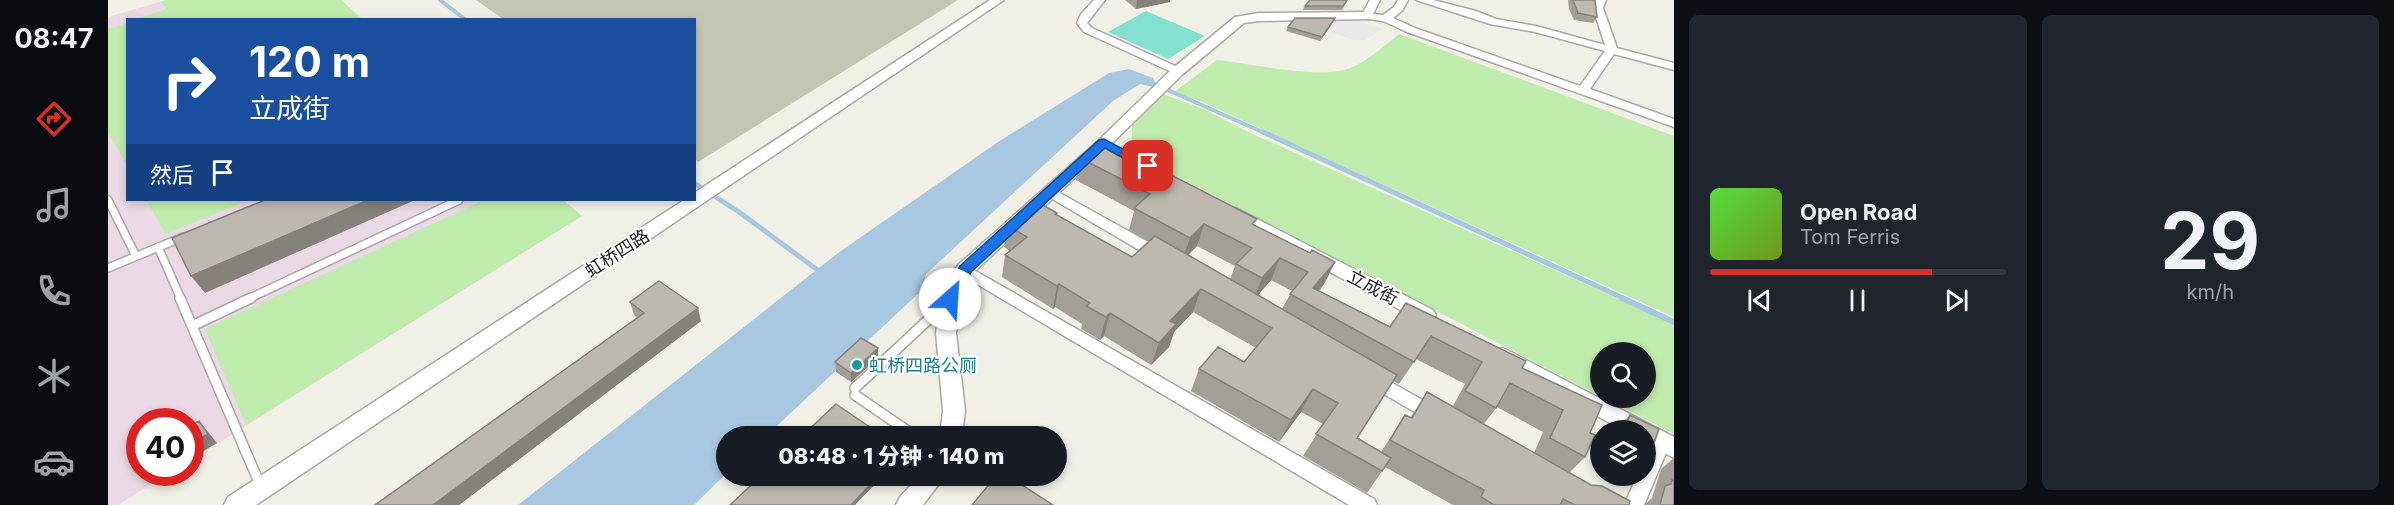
<!DOCTYPE html>
<html lang="zh">
<head>
<meta charset="utf-8">
<style>
	body { margin:0; font-family:Inter,"Noto Sans SC",sans-serif; background:#20242c; color:#f1f3f6; height:100vh; display:flex; flex-direction:column; font-size:22px; white-space:nowrap }
	* { box-sizing:border-box; margin:0 }
	p { font-size:20px; color:#9ea1a6 }
	.icon { flex:none; width:33px; height:33px; fill:none; stroke:currentColor; stroke-width:2; stroke-linecap:round; stroke-linejoin:round }
	.map { position:relative; flex:1; overflow:hidden }
	.details { display:flex; flex-direction:column; gap:15px; padding:15px; background:#0d0f14; width:720px }
	.details>* { flex:none }
	.guide { position:absolute; left:18px; top:18px; width:570px; height:183px; border-radius:0px; box-shadow:0 3px 9px #0003; background:#1a4fa0; color:#fff; overflow:hidden }
	.controls { position:absolute; left:1482px; top:342px; display:grid; gap:12px }
	.controls a { display:grid; place-items:center; width:66px; height:66px; border-radius:50%; background:#171b24; box-shadow:0 3px 9px #0003; font-size:30px }
	.speed { position:absolute; left:18px; top:408px; display:flex; gap:12px; font-size:30px; font-weight:700; text-align:center }
	.speed>* { display:grid; place-content:center; width:78px; height:78px; border-radius:50%; background:#171b24; box-shadow:0 3px 9px #0003; line-height:1 }
	.speed .limit { border:9px solid #d22; background:#fff; color:#111 }
	.pin { position:absolute; display:grid; place-items:center; width:51px; height:51px; color:#fff; margin:-26px; border-radius:12px; box-shadow:0 3px 9px #0006 }
	.me { position:absolute; width:66px; margin:-33px; rotate:26deg; stroke-linejoin:round; filter:drop-shadow(0 0 4px #0008) }
	.turn { display:flex; align-items:center; gap:21px; height:126px; padding:0 24px; font-size:27px }
	.turn .icon { width:78px; height:78px; stroke-width:2.5 }
	.turn b { display:block; font-size:42px; line-height:51px }
	.then { display:flex; align-items:center; height:57px; padding:0 24px; background:#0003; gap:12px; font-size:22px }
	.details .card { flex:1; display:flex; flex-direction:column; justify-content:center; gap:9px; min-width:0; padding:0 21px; border-radius:9px; background:#20242c }
	.details .dial { align-items:center; gap:0 }
	.dial b { font-size:78px; line-height:1 }
	.song { display:flex; align-items:center; gap:18px }
	.cover { width:72px; height:72px; border-radius:9px; background:linear-gradient(135deg,hsl(110 70% 55%),hsl(80 70% 35%)) }
	.played { height:6px; border-radius:3px; background:linear-gradient(90deg,#d93025 75%,#363941 75%) }
	.keys { display:flex; justify-content:space-around; direction:ltr }
	.details .tiles { flex:1; display:grid; gap:15px; grid-template-columns:repeat(2,1fr) }
	.trip { position:absolute; left:608px; top:426px; width:351px; height:60px; border-radius:30px; background:#171b24; box-shadow:0 3px 9px #0003; font-weight:800; line-height:60px; text-align:center }
	main { display:flex; flex:1; min-height:0 }
	.tabs { display:flex; flex-direction:column; width:108px; justify-content:space-around; align-items:center; background:#090b0e; color:#9ea1a6 }
	.tabs .icon { width:42px; height:42px }
	.tabs .on { color:#d93025 }
	.tabs b { font-size:27px; color:#f1f3f6 }
	.map>svg:first-child { display:block }
	.industrial { fill:#ead9e4 }
	.construction { fill:#c2c6b2 }
	.grass { fill:#bfecac }
	.pitch { fill:#83e2cf }
	.parking { fill:#e9e9e9 }
	.water { fill:#a7c8e0 }
	.lines { fill:none; stroke-linecap:round; stroke-linejoin:round }
	.stream-far2 { stroke:#a7c8e0; stroke-width:4 }
	.stream-far1 { stroke:#a7c8e0; stroke-width:5 }
	.stream { stroke:#a7c8e0; stroke-width:6 }
	.service-far1-casing { stroke:#a8a8a8; stroke-width:10 }
	.service-casing { stroke:#a8a8a8; stroke-width:12 }
	.minor-casing { stroke:#a8a8a8; stroke-width:3 }
	.tertiary-casing { stroke:#a8a8a8; stroke-width:3 }
	.service-far1 { stroke:#fff; stroke-width:7 }
	.service { stroke:#fff; stroke-width:9 }
	.minor { fill:#fff; fill-rule:evenodd }
	.tertiary { fill:#fff; fill-rule:evenodd }
	.wall { fill:#a39f97; fill-rule:evenodd }
	.shaded-wall { fill:#85827b }
	.building { fill:#beb9b0; stroke:#85827b; stroke-width:1.5 }
	.route { fill:#1a73e8; stroke:#114b97; stroke-width:1.5 }
	.culture-dot { fill:#0f9aa8; stroke:#fff; stroke-width:2 }
	.labels { text-anchor:middle; dominant-baseline:central; stroke-width:4.5; stroke-linejoin:round; paint-order:stroke }
	.street-label { font-size:18px; fill:#212121; stroke:#fff }
	.culture-label { font-size:18px; fill:#0d838f; stroke:#fff; text-anchor:start }
</style>
</head>
<body>
<main>
<nav class="tabs">
<b>08:47</b>
<svg class="icon on" aria-label="directions" viewBox="0 0 24 24"><path d="M12 3l9 9-9 9-9-9zM9 14v-3h6M13 9l2 2-2 2"/></svg>
<svg class="icon" aria-label="music" viewBox="0 0 24 24"><path d="M9 18V5l10-2v13"/><circle cx="6" cy="18" r="3"/><circle cx="16" cy="16" r="3"/></svg>
<svg class="icon" aria-label="phone" viewBox="0 0 24 24"><path d="M5 4h4l2 5-3 2q2 4 5 5l2-3 5 2v4C11 20 4 13 5 4z"/></svg>
<svg class="icon" aria-label="climate" viewBox="0 0 24 24"><path d="M12 3v18M4 7l16 10M4 17L20 7"/></svg>
<svg class="icon" aria-label="car" viewBox="0 0 24 24"><path d="M5 17H2v-5l4-1 3-4h7l3 4 3 1v5h-3M9 17h6M6 11h13"/><circle cx="7" cy="17" r="2"/><circle cx="17" cy="17" r="2"/></svg>
</nav>
<div class="map">
<svg width="1566" height="505" viewBox="0 0 1566 505">
	<rect width="100%" height="100%" fill="#f1f0e7"/>
	<path class="industrial" d="M58,0H233L254,19L20,20V200H455L474,216L83,460L82,422H32V472L62,473L10,505H0V17Z"/>
	<path class="construction" d="M368,0H850L590,162L586,159V20L395,19Z"/>
	<path class="grass" d="M58,0H233L254,19H29L58,9L53,2Z
		M19,23H20L19,166L0,132V29Z
		M1291,34L1566,136V317L1090,100L1065,93L1109,60C1140,63 1215,80 1242,68C1260,61 1276,46 1291,34Z
		M1054,94L1096,109L1136,130L1566,324V434L1496,398H1538V352H1492V396L1024,153V123Z
		M38,200H141L58,234Z
		M376,200H455L474,216L138,425L97,329Z"/>
	<path class="pitch" d="M1038,11L1097,36L1060,59L1000,32Z"/>
	<path class="parking" d="M1229,20H1248L1274,29L1257,40H1246L1216,30Z"/>
	<path class="water" d="M1021,69L1045,78L1048,84L1045,87L1032,84L1005,101L818,274L813,291L658,436H618V474L586,505H410L730,253L890,142L1001,73Z"/>
	<g class="lines">
		<path class="stream-far2" d="M332,0L358,20
			M1053,87L1159,134"/>
		<path class="stream-far1" d="M1155,132L1517,299
			M586,183L631,212L715,274"/>
		<path class="stream" d="M1514,298L1566,322"/>
		<g class="service-far1-casing">
			<path id="service-far1" d="M0,200L28,256
				M50,247L73,299
				M0,268L75,237
				M140,299L351,200"/>
		</g>
		<g class="service-casing">
			<path id="service" d="M72,298L153,487
				M84,326L143,298
				M747,388L837,304
				M747,395L807,436"/>
		</g>
		<g class="minor-casing">
			<path id="minor" d="M986,0H997L979,23L984,28L1074,69V73H1066L976,32L969,23L973,14Z
				M1262,0H1272L1265,14L1275,15L1286,7L1290,0H1300L1294,11L1285,18L1307,28L1472,86L1497,51L1427,32L1382,24L1308,0H1325L1368,11L1388,19L1428,26L1497,45L1485,8L1488,0H1498L1495,8L1509,48L1566,63V70L1506,54L1482,89L1566,119V127L1299,32L1275,21L1254,18L1253,16Z
				M941,187L1058,252L1061,256L1053,261L1048,260L936,194L934,191Z
				M857,265L1266,499L1269,505H1241L852,274L849,270L852,266Z
				M1263,371L1334,411L1337,416L1334,421L1328,423L1322,421L1257,383L1254,378L1257,373Z
				M1554,433L1561,435L1563,441L1536,505H1516L1529,476H1538V457L1547,435Z"/>
		</g>
		<g class="tertiary-casing">
			<path id="tertiary" d="M882,0H896L148,505H116L120,497L576,200H586V193Z
				M1258,12L1262,13L1264,16L1262,19L1151,21L1136,23L1075,74L1001,146L864,274L852,299L848,333L857,411L854,436H832L835,411L828,333L832,299L850,265L991,140L1065,68L1127,17L1151,13Z
				M1128,208L1325,310L1328,315L1325,320L1318,322L1311,320L1122,218L1119,214L1122,210Z
				M1395,348L1566,437V458L1538,443V430H1515L1388,362L1385,356L1388,350Z
				M811,476H837L815,505H788L792,497Z"/>
		</g>
		<use href="#service-far1" class="service-far1"/>
		<use href="#service" class="service"/>
		<use href="#minor" class="minor"/>
		<use href="#tertiary" class="tertiary"/>
	</g>
	<path class="wall" d="M1017,0H1062V2L1028,9Z
		M1240,0L1234,10H1195L1197,6Z
		M1460,0H1487L1489,17L1485,23L1466,20L1461,9Z
		M1227,18L1225,22L1212,41L1178,31L1180,27Z
		M972,158L1147,226L1202,253L1227,262L1216,284L1211,291L1282,327L1298,303L1414,368L1482,433L1477,457L1461,473L1521,505H1345L1277,467L1259,493L1195,456L1215,424L1193,412L1171,442L1083,391L1091,369L1136,362L1148,348L1085,312L1066,332L1061,347L1043,365L996,336L992,340L973,329L974,324L947,307L945,309L894,277L897,255L902,251L896,247L899,225L949,213L948,215L1024,257L1041,242L1021,230L1026,211L968,180ZM1089,246L1127,266L1122,279L1080,255ZM1163,280L1184,291L1174,309L1150,295ZM1308,359L1357,384L1345,406L1319,392L1302,418L1297,415L1273,452L1249,438L1285,381L1291,384ZM1389,407L1435,432L1426,453L1376,424Z
		M522,302L593,321L351,505H267L529,318L526,315Z
		M770,358L743,382L728,372L727,362Z
		M1522,415L1551,429L1541,457L1538,460V430H1506Z
		M1492,457V466L1490,464Z
		M1566,458V505H1536L1544,498L1553,469Z
		M1511,476H1521L1518,479Z"/>
	<path class="shaded-wall" d="M1029,0H1062V2L1028,9Z
		M1227,18L1225,22L1212,41L1214,37Z
		M260,200H307L97,293L83,276Z
		M1096,224L1089,246L1074,261L1082,238Z
		M1172,258L1163,280L1145,301L1154,278Z
		M1227,262L1216,284L1200,304L1205,288Z
		M951,284L947,307L945,309L949,286Z
		M1093,289L1085,312L1066,332L1061,347L1043,365L1051,343L1062,321Z
		M590,308L593,321L351,505H325Z
		M1002,313L996,336L992,340L998,317Z
		M770,348V358L743,382V373Z
		M1205,389L1193,412L1171,442L1183,420Z
		M91,421L109,443L82,459V445Z
		M49,472H61L54,477Z
		M770,476H775L747,505H743Z"/>
	<path class="building" d="M1202,0H1239L1235,6H1197Z
		M1465,0H1487L1489,17L1470,13Z
		M1187,18H1227L1214,37L1180,27Z
		M993,139L1149,219L1144,224L1202,253L1204,250L1227,262L1205,288L1282,327L1298,303L1418,361L1414,368L1494,405L1482,433L1487,435L1477,457L1442,438L1455,410L1402,383L1388,408L1357,391L1374,362L1323,336L1306,362L1182,294L1200,272L1172,258L1154,278L1128,264L1144,248L1096,224L1082,238L1026,208L1042,194L972,158Z
		M157,200H260L83,276L64,238Z
		M926,200L949,213L947,214L1024,257L1047,236L1289,375L1249,438L1283,458L1274,471L1208,434L1230,403L1205,389L1183,420L1091,369L1110,347L1136,362L1164,328L1093,289L1062,321L1068,324L1051,343L1002,313L998,317L978,306L982,303L951,284L949,286L897,255L919,237L899,225Z
		M551,281L590,308L325,505H267L536,313L522,302Z
		M753,338L770,348L743,373L727,362Z
		M1319,392L1483,485L1494,486L1522,501L1521,505H1467L1455,499L1452,505H1386L1373,497L1376,490L1282,440L1297,415L1304,418Z
		M728,404L775,436H694Z
		M1522,415L1551,429L1541,457L1538,456V430H1516Z
		M91,421L100,434L82,445V426Z
		M653,476H770L743,505H622Z
		M888,476H900L945,505H864Z
		M1564,480L1566,481V505H1552L1557,486L1563,484Z"/>
	<path class="route" d="M996,139L1046,166L1044,169H1035L997,148L863,272L848,303H837L835,299L852,266L991,140Z"/>
	<circle class="culture-dot" cx="749" cy="365" r="6"/>
	<g class="labels">
		<g class="street-label">
			<text transform="translate(509 253) rotate(-33)">虹桥四路</text>
			<text transform="translate(1265 287) rotate(28)">立成街</text>
		</g>
		<g class="culture-label">
			<text x="761" y="365">虹桥四路公厕</text>
		</g>
	</g>
</svg>
<div class="controls">
<a><svg class="icon" aria-label="search" viewBox="0 0 24 24"><circle cx="10" cy="10" r="6"/><path d="M15 15l6 6"/></svg></a>
<a><svg class="icon" aria-label="layers" viewBox="0 0 24 24"><path d="M12 4l9 5-9 5-9-5zM3 14l9 5 9-5"/></svg></a>
</div>
<div class="speed"><div class="limit">40</div></div>
<div class="pin" style="left:1040px;top:166px;background:#d93025"><svg class="icon" aria-label="arrive" viewBox="0 0 24 24"><path d="M6 21V4h12l-3 4 3 4H6"/></svg></div>
<svg class="me" style="left:842px;top:299px" viewBox="-20 -20 40 40"><circle r="19" fill="#fff"/><path d="M0-13L10 11 0 6-10 11z" fill="#1a73e8"/></svg>
<div class="trip">08:48 · 1 分钟 · 140 m</div>
<div class="guide">
<div class="turn"><svg class="icon" aria-label="right" viewBox="0 0 24 24"><path d="M7 20v-9h11M14 6l5 5-5 5"/></svg><div><b>120 m</b>立成街</div></div>
<div class="then">然后<svg class="icon" aria-label="arrive" viewBox="0 0 24 24"><path d="M6 21V4h12l-3 4 3 4H6"/></svg></div>
</div>
</div>
<section class="details">
<div class="tiles">
<div class="card">
<div class="song"><i class="cover"></i><div><b>Open Road</b><p>Tom Ferris</p></div></div>
<div class="played"></div>
<div class="keys"><svg class="icon" aria-label="previous" viewBox="0 0 24 24"><path d="M18 5L8 12l10 7zM5 5v14"/></svg><svg class="icon" aria-label="pause" viewBox="0 0 24 24"><path d="M8 5v14M16 5v14"/></svg><svg class="icon" aria-label="next" viewBox="0 0 24 24"><path d="M6 5l10 7-10 7zM19 5v14"/></svg></div>
</div>
<div class="card dial"><b>29</b><p>km/h</p></div>
</div>
</section>
</main>
</body>
</html>
